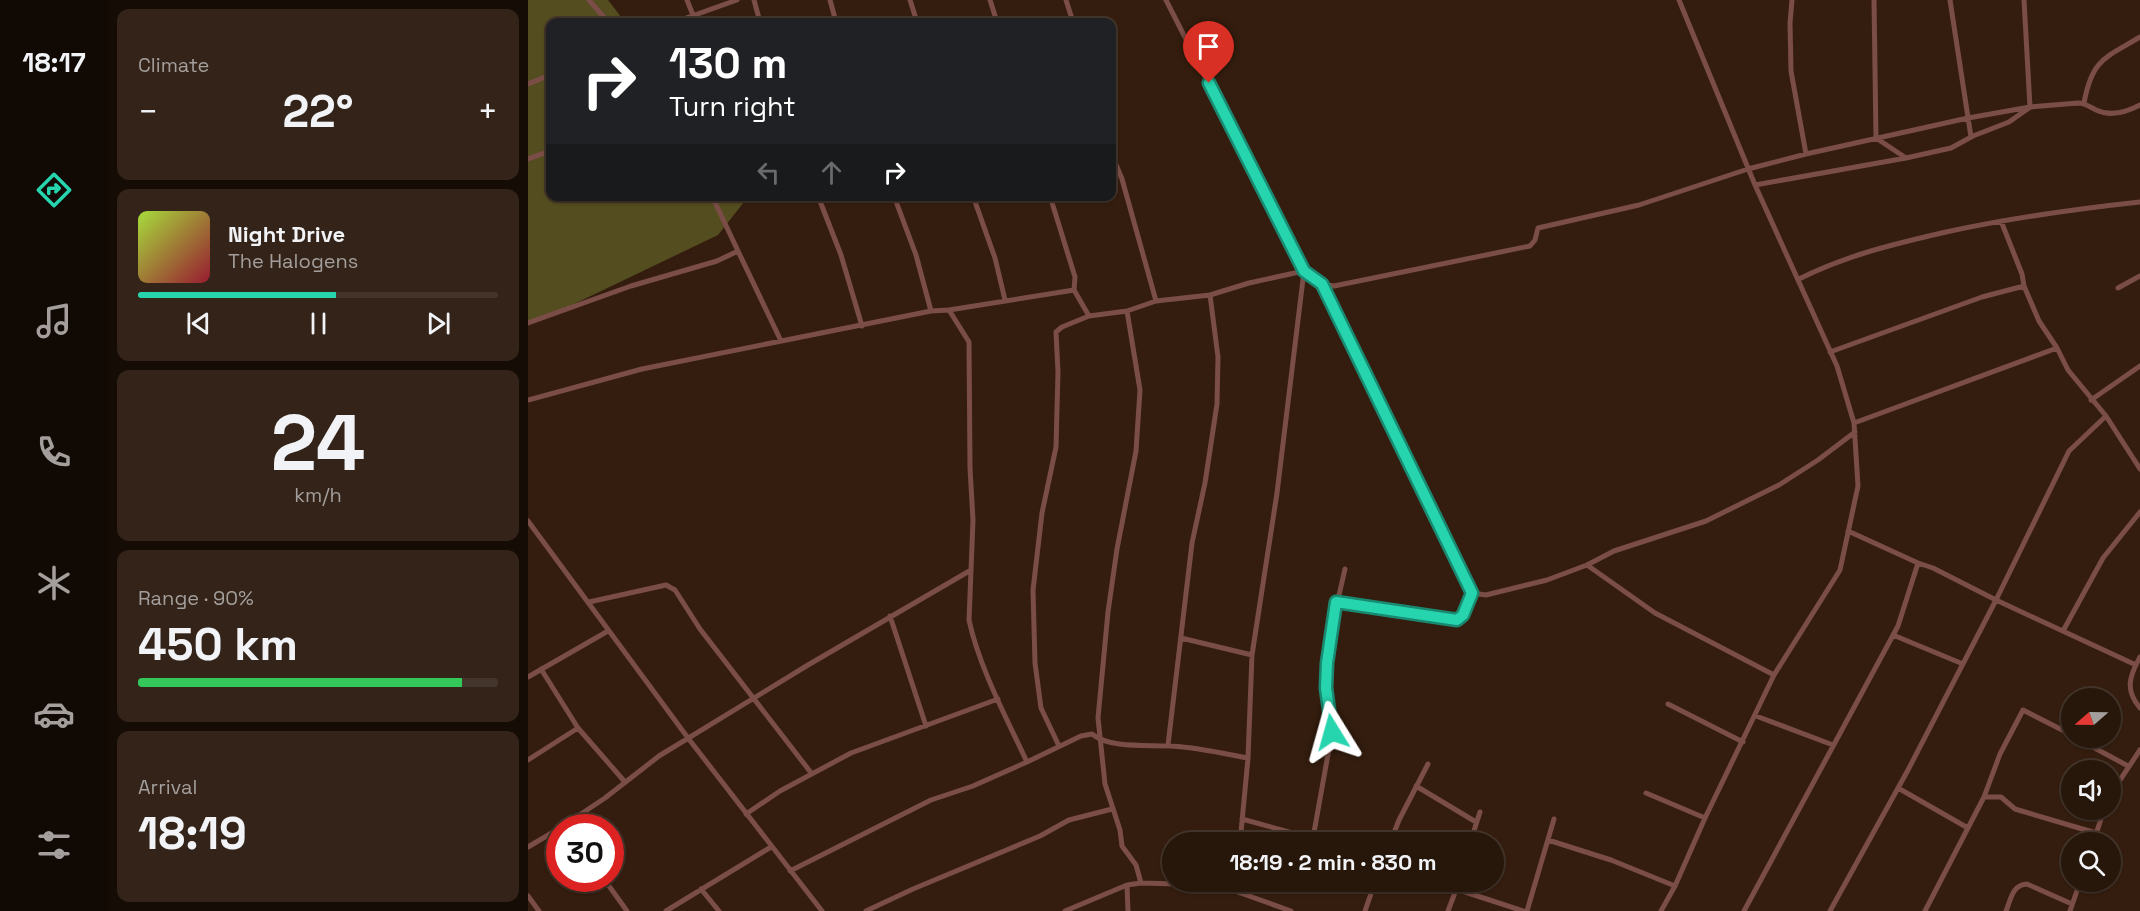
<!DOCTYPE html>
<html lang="en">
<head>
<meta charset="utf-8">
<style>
	body { margin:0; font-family:"Space Grotesk",sans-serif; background:#332318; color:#f1f3f6; height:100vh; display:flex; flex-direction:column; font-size:22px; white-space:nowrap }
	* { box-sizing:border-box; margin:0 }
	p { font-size:20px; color:#a49f9c }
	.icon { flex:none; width:33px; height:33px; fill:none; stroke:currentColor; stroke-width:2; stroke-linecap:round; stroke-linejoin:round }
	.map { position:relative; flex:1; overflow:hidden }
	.side { display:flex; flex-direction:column; gap:9px; padding:9px; background:#150c06; width:420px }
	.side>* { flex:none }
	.hud { position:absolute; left:18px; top:18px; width:570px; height:183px; border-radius:12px; box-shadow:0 2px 4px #0004,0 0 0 2px #43352b; background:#202124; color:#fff; overflow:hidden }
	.needle { width:39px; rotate:250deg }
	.controls { position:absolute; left:1533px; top:688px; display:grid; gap:12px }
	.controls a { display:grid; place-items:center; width:60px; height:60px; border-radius:50%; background:#27160a; box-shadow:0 2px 4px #0004,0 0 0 2px #43352b; font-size:30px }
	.speed { position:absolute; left:18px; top:814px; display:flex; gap:12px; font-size:30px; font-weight:700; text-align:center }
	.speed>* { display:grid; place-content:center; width:78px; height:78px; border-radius:50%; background:#27160a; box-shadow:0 2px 4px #0004,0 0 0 2px #43352b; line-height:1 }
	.speed .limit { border:9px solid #d22; background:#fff; color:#111 }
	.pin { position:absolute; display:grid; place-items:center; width:51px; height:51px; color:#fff; margin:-62px -26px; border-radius:50% 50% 50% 0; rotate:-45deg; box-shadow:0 0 6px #0007 }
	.pin .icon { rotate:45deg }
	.me { position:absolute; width:66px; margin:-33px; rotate:352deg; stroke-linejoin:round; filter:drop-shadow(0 0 4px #0008) }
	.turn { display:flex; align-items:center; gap:21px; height:126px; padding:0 24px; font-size:27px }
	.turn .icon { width:78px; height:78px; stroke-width:2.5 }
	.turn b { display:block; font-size:42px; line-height:51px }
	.lanes { display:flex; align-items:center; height:57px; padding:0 24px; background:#0003; justify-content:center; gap:30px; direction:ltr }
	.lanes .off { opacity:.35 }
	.big { font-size:45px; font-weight:600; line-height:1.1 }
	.side .tile { flex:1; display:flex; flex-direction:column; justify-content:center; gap:9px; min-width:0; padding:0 21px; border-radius:12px; background:#332318 }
	.side .dial { align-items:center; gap:0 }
	.dial b { font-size:78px; line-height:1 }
	.song { display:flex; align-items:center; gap:18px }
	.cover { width:72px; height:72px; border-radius:9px; background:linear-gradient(135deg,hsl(80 70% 55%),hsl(350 70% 35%)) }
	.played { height:6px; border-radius:3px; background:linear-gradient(90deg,#26d5ae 55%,#43352b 55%) }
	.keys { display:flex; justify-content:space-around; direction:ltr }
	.heat { display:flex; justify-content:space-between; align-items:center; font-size:33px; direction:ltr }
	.charge { height:9px; border-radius:4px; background:linear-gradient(90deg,#34c759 90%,#43352b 0) }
	.trip { position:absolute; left:634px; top:832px; width:342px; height:60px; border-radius:30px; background:#27160a; box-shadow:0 2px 4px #0004,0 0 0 2px #43352b; font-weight:600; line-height:60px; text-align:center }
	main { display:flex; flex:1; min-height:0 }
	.tabs { display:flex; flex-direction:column; width:108px; justify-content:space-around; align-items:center; background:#100904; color:#a49f9c }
	.tabs .icon { width:42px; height:42px }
	.tabs .on { color:#26d5ae }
	.tabs b { font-size:27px; color:#f1f3f6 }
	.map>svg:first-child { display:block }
	.green { fill:#544d20 }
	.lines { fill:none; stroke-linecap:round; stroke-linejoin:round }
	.street { stroke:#7b4d47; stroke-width:5 }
	.route-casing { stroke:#198a71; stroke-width:15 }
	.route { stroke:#26d5ae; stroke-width:10 }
</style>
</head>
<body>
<main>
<nav class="tabs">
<b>18:17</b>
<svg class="icon on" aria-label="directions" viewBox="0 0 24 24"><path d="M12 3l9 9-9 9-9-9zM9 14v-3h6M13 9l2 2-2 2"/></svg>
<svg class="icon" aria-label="music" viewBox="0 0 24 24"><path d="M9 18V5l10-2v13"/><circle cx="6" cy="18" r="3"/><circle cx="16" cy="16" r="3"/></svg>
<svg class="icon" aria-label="phone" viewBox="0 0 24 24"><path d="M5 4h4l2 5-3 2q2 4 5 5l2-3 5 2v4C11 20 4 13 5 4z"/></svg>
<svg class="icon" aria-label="climate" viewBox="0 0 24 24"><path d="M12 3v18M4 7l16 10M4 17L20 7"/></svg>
<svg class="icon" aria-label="car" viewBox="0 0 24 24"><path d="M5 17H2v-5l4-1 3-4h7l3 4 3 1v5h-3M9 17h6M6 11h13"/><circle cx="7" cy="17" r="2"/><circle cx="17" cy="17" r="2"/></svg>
<svg class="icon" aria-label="filters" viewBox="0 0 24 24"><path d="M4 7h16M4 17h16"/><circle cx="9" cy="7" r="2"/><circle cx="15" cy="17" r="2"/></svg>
</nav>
<section class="side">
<div class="tile"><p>Climate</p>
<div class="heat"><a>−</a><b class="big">22°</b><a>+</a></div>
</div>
<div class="tile">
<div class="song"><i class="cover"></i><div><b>Night Drive</b><p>The Halogens</p></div></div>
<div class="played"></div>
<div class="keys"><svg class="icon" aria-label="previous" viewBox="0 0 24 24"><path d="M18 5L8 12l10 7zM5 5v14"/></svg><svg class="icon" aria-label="pause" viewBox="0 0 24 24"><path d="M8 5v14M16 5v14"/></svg><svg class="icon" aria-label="next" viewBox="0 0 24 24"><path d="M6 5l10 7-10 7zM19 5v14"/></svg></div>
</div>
<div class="tile dial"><b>24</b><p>km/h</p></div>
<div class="tile"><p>Range · 90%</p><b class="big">450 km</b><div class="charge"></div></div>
<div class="tile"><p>Arrival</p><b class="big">18:19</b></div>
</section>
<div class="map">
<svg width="1612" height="911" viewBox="0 0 1612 911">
	<rect width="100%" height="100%" fill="#341d0e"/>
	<path class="green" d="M0,0H80L97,22H22V196L220,197L190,235L21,316L0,324Z"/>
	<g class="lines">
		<path class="street" d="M61,0L80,22
			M159,0L165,15
			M226,0L232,22
			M302,0L308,22
			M382,0L389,22
			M462,0L469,22
			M538,0L545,22
			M638,0L776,271L794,284L806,286L1002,246L1007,240L1010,228L1111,205L1220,169L1278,154L1440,118L1502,107
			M1264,0L1262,23L1263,71L1278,154
			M1346,0L1348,138L1378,158L1423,148L1445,136L1481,122L1501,108
			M1422,0L1443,137
			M1496,0L1502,107L1550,103C1557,103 1562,107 1568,110C1583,117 1599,112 1612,105
			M147,22L209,0
			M0,84L22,75
			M1556,103C1564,59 1577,58 1612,37
			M584,155L594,179L628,301
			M0,159L22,151
			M1227,185L1378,158
			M290,196L313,255L334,326
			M366,196L388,255L403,311
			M445,196L467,258L477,300
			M522,196L547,277L546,290
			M210,251L253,341
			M1271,279C1319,255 1366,244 1418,232C1483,218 1547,209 1612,202
			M794,284L944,593
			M1496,286L1511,321L1529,348L1540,370L1578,416L1612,469
			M1590,288L1612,276
			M421,310L441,342L442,468L445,520L441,620C451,667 479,719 499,762L553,736L564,734C585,751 628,743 655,747C676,749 698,754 720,758
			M599,311L612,390L608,451L589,549L580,612L570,718L577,784L592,830L594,846L608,865L613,883
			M0,323L103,286L189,261L210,251L184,196
			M1302,352L1454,297L1496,286L1494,274L1473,221
			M0,400L114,369L403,311L421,310L546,290L561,316L599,311L628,301L682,295L721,283L776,271
			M1563,400L1612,366
			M1326,423L1529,348
			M0,521L160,738L294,911
			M1390,563L1405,568L1468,600L1608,665
			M1059,565L1127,613L1246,675
			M61,602L138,585L147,590L172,629L284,774
			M808,602L929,620L935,615L944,593L958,595L1019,580L1059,565L1086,551L1178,521L1251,485L1290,460L1327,432
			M362,616L398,726
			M1535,631L1575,558L1612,512
			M1365,635L1435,664
			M653,638L724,655
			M1612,657C1601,677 1597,690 1612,708
			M13,669L50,728L97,782
			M0,677L80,631
			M1140,704L1215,742
			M1228,716L1305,745
			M1548,738L1600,766
			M640,745L664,543L677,483L689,404L690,357L682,295
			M531,746L513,708L507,663L505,590L514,513L528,447L530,372L528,332L534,327L561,316
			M0,760L50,728
			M888,786L948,822
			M1370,788L1440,828
			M1118,793L1177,818
			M1582,795L1612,750
			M1456,797L1472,754L1495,710L1544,735
			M218,814L252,791L323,753L470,699
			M714,819L801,843
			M32,828L77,798L131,756L280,665L443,570
			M785,838L804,732L798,688L799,663L803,630L817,569
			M1020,840L1083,860L1147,886
			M712,843L720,758L724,655L749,493L776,271
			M862,843L871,820L900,764
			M942,843L952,812
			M1565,843L1576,810
			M0,847L32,828
			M262,871L403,800L445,786L499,762
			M76,879L99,911
			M599,885L600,911
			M173,889L191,911
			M928,889L995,911
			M707,891L708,882
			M0,896L11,911
			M138,911L243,847
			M338,911L385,889L512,836L541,820L584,809
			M537,911L599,885L613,883L649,884L707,891L763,911
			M837,911L847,882
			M920,911L931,882
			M999,911L1026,819
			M1133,911L1147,886L1177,818L1246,675L1312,570L1330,486L1326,423L1309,366L1227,185L1151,0
			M1216,911L1370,626L1390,563L1320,531
			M1302,911L1380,770L1468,600L1541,451L1578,416
			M1397,911L1456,797H1473L1487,809L1568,833
			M1478,911C1483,899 1484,885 1499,884L1544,904
			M1542,911L1552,882"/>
	</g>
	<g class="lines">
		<g class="route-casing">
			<path id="route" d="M681,83L776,271L794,284L944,593L935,615L929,620L808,602L799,663L798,688L804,732"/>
		</g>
		<use href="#route" class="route"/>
	</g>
</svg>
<div class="controls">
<a><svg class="needle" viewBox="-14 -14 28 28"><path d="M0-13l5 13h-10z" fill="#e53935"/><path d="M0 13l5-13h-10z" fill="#a49f9c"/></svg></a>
<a><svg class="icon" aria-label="sound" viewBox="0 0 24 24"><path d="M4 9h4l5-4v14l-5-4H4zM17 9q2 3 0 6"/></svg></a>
<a><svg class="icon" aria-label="search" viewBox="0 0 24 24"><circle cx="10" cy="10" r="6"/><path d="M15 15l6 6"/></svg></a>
</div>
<div class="speed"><div class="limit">30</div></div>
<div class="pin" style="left:681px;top:83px;background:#d93025"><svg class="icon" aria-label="arrive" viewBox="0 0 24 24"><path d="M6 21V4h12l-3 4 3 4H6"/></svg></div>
<svg class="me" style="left:804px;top:732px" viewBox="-20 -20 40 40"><path d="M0-17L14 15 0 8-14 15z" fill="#26d5ae" stroke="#fff" stroke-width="4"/></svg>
<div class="trip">18:19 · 2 min · 830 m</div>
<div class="hud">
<div class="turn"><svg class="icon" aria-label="right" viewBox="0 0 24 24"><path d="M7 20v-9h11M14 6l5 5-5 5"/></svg><div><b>130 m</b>Turn right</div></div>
<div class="lanes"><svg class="icon off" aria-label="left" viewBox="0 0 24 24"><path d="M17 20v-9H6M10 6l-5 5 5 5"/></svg><svg class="icon off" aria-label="ahead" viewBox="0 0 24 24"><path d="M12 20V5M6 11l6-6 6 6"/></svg><svg class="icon" aria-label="right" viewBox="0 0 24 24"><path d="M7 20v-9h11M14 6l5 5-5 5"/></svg></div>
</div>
</div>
</main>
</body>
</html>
